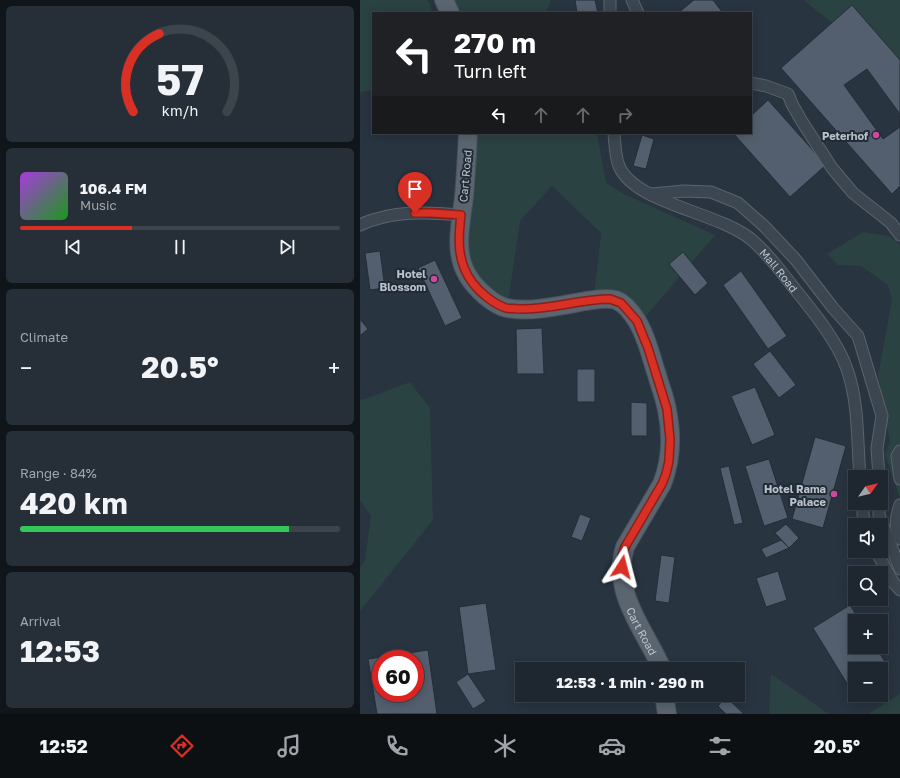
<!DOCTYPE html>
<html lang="en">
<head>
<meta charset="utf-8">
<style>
	body { margin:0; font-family:"Golos Text",sans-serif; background:#262f38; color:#f1f3f6; height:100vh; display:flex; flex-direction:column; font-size:15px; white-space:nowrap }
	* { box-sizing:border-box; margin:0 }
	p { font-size:13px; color:#a1a5ab }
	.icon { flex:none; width:22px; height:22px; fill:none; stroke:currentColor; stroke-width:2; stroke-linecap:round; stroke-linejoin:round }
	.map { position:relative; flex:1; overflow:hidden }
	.details { display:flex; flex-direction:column; gap:6px; padding:6px; background:#10151a; width:360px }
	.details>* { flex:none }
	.top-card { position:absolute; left:12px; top:12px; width:380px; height:122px; border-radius:0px; box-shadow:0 2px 10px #0003,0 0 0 1px #3c444c; background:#202124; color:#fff; overflow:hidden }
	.needle { width:26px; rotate:56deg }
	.buttons { position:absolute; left:488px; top:470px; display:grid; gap:8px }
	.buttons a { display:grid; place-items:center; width:40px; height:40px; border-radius:0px; background:#1e2730; box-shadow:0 2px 10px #0003,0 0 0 1px #3c444c; font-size:20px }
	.speed { position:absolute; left:12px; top:650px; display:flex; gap:8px; font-size:20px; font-weight:700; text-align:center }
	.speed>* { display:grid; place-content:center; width:52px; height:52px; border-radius:50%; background:#1e2730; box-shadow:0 2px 10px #0003,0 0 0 1px #3c444c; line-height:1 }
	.speed .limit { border:6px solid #d22; background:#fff; color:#111 }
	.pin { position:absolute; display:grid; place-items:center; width:34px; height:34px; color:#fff; margin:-41px -17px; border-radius:50% 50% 50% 0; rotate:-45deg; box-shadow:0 0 4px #0007 }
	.pin .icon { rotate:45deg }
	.me { position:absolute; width:44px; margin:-22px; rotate:9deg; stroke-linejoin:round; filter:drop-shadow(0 0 3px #0008) }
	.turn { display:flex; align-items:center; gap:14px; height:84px; padding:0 16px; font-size:18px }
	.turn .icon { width:52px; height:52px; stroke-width:2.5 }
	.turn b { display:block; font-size:28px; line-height:34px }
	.lanes { display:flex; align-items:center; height:38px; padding:0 16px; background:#0003; justify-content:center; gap:20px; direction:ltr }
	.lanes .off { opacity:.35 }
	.big { font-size:30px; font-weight:700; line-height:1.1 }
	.details .card { flex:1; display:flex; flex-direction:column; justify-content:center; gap:6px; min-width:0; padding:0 14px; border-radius:6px; background:#262f38 }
	.details .dial { align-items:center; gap:0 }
	.dial svg { height:104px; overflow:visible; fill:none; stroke:#3c444c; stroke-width:7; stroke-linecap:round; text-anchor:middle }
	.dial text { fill:#f1f3f6; stroke:none }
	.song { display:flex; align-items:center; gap:12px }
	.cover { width:48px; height:48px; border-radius:6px; background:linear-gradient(135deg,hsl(280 70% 55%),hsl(120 70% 35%)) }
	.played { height:4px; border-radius:2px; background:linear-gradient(90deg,#d93025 35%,#3c444c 35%) }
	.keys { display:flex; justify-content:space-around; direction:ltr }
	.heat { display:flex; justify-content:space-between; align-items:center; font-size:22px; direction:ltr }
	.charge { height:6px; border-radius:3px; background:linear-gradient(90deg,#34c759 84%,#3c444c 0) }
	.trip { position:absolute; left:155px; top:662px; width:230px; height:40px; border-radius:0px; background:#1e2730; box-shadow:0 2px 10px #0003,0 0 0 1px #3c444c; font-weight:700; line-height:40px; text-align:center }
	.tab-bar { display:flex; height:64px; justify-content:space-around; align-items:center; background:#0c1013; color:#a1a5ab }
	.tab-bar .icon { width:28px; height:28px }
	.tab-bar .active { color:#d93025 }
	.tab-bar b { font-size:18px; color:#f1f3f6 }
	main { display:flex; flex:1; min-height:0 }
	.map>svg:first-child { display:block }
	.green { fill:#2b4242 }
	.building { fill:#535f6e; stroke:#232d38; fill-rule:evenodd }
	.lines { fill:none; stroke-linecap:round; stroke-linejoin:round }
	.minor-casing { stroke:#5a646e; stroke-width:13 }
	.primary-casing { stroke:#464f5a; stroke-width:20 }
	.minor { stroke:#3c4650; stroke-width:11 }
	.primary { stroke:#5a6570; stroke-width:18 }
	.route-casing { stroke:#8d1f18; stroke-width:10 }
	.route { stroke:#d93025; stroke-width:7 }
	.hotel-dot { fill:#d1479c; stroke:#212b36; stroke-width:1.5 }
	.labels { text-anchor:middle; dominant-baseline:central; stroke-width:4; stroke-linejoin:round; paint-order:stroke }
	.poi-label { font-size:11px; font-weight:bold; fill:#b9c1cb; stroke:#212b36; text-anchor:end }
	.street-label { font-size:11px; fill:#b9c1cb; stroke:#212b36 }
</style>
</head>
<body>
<main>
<section class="details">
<div class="card dial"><svg viewBox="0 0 100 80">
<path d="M14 69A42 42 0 1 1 86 69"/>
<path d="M14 69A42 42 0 0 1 34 9" stroke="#d93025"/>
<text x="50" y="56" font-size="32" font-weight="700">57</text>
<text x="50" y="72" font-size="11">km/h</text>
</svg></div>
<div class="card">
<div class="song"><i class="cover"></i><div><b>106.4 FM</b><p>Music</p></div></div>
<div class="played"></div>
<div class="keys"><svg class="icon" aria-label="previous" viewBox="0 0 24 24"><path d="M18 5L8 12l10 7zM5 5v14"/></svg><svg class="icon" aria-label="pause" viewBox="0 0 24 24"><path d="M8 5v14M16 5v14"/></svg><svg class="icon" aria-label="next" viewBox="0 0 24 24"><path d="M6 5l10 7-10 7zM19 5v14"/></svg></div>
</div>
<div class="card"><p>Climate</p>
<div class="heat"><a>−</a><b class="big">20.5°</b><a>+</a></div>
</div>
<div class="card"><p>Range · 84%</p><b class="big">420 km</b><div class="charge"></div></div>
<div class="card"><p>Arrival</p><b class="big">12:53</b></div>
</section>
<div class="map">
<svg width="540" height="714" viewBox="0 0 540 714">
	<rect width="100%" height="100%" fill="#283440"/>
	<path class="green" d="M0,0H67L70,4L72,13H13V90L0,92Z
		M90,0H191L186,13H96Z
		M443,0H540V104L474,24Z
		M114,133H237L246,183L264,194L355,235L286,316L263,306L233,305L241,233L192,186L160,221L148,303L108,275L102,243Z
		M503,232L529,236L540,244V498L525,455L530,441L518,376L532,300L528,285L501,266L478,265L467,254Z
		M50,382L70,408L73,520L0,611V567L5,560L11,516L0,500V399L2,400Z
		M411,674L469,714H409Z
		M540,694V714H508Z"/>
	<path class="building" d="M215,0H235L238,13H217Z
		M334,0H353L363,13H318Z
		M492,5L540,60V186L532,194L421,68Z
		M507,69L540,114V127L523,139L484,85Z
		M408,100L466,165L430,197L373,133H391V116Z
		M282,135L294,139L286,169L273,166Z
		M20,251L25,288L10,290L5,253Z
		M323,252L348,283L335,295L309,264Z
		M75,260L102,318L85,326L58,268Z
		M381,271L427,336L408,349L363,285Z
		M0,319L8,329L1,335H0Z
		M182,328L184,374H157L156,329Z
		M410,351L436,385L419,398L393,364Z
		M217,369H235V402H217Z
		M395,387L415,435L392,445L371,396Z
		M271,402L287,403V436H271Z
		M455,437L486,446L463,528L432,519Z
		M409,459L428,518L404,526L385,466Z
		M369,466L383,523L374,525L360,468Z
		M220,514L231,518L222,541L211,537Z
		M426,524L439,538L429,548L415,533Z
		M421,540L429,548L406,558L401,549Z
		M301,555L315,557L309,603L295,601Z
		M418,571L427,600L406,607L396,578Z
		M126,603L136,670L108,674L99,607Z
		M490,605L500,621H495V647H516L528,667L521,671V669H495V687L491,690L453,628Z
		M68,650L77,714H17L8,659ZM21,659H55V693H21Z
		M108,674L126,701L113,709L96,682Z
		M366,697L384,714H366L358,706Z"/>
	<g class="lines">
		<g class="minor-casing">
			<g id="minor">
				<path d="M250,0V13"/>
				<path d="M272,0L278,13"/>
				<path d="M391,83L406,86L428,94L432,104L441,120L472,168L493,193L531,223L540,235"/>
				<path id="s1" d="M254,133C255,144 255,156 259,166C275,204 359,212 392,240C408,254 421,271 434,288C452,310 478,342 487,369C499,403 497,441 500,477"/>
				<path d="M292,194L324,191L351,192L378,203L404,226L436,260L473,308L498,336L522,416L517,448L519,477"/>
				<path d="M0,225C32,210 67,212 101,215"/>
				<path d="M540,451L537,456L540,479"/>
				<path d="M503,503V515L506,525"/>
				<path d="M519,503V515L540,569"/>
				<path d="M540,505C536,516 534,528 540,539"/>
				<path d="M516,551L533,582L540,590"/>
			</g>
		</g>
		<g class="primary-casing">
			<g id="primary">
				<path d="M84,0L90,13"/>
				<path id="s2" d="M108,133C107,154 106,175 104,197C101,223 93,252 108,276C115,288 133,305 147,308C170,313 203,305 226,301C235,300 246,297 256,300C264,303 272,313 277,321C287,337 291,357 297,375C300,386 305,398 307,410C312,434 311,461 302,484L265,547C251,593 285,630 302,669"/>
				<path d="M304,695L307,714"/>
			</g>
		</g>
		<use href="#minor" class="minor"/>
		<use href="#primary" class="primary"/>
	</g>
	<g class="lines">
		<g class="route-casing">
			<path id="route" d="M55,213H72L101,215C98,239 97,262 112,282C120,293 134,304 146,308C150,309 155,308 159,309C190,310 220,299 250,299L261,303L277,321L288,348L307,409L310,439L309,461L306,474L302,484L265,547L262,557V567"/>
		</g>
		<use href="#route" class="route"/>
	</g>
	<g class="hotel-dot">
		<circle cx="516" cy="135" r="4"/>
		<circle cx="74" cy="279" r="4"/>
		<circle cx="474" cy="494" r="4"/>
	</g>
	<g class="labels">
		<g class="poi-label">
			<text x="508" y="135">Peterhof</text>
			<text x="66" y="273">Hotel<tspan x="66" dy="13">Blossom</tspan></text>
			<text x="466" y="488">Hotel Rama<tspan x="466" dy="13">Palace</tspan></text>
		</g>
		<g class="street-label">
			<text transform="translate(105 176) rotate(-85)">Cart Road</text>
			<text stroke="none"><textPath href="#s1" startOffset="229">Mall Road</textPath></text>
			<text stroke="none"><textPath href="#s2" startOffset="667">Cart Road</textPath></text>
		</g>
	</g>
</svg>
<div class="buttons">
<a><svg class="needle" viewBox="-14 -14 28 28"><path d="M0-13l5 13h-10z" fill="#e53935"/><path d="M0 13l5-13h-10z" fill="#a1a5ab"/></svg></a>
<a><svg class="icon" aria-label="sound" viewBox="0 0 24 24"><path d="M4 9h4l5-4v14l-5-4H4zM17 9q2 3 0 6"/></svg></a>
<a><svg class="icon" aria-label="search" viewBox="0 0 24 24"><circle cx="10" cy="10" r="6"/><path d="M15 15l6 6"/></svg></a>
<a>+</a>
<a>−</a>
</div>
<div class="speed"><div class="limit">60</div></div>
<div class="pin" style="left:55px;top:213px;background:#d93025"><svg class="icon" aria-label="arrive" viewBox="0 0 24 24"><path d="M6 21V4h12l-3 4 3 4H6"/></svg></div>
<svg class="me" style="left:262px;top:567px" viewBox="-20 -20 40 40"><path d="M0-17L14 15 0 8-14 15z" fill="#d93025" stroke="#fff" stroke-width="4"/></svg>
<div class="trip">12:53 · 1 min · 290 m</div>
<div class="top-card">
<div class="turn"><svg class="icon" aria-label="left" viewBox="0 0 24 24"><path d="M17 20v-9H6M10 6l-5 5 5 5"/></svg><div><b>270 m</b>Turn left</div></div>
<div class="lanes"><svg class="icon" aria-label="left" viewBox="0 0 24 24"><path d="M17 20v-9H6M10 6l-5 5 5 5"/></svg><svg class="icon off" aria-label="ahead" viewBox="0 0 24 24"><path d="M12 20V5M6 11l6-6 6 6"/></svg><svg class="icon off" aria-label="ahead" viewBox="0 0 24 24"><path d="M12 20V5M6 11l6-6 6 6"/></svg><svg class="icon off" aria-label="right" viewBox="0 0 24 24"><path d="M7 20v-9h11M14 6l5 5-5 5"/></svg></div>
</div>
</div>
</main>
<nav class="tab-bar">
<b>12:52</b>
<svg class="icon active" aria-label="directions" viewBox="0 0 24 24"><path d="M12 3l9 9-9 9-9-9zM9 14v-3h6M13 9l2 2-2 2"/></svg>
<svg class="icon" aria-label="music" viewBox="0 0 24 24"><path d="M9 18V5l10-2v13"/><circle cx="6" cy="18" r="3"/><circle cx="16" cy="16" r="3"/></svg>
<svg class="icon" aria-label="phone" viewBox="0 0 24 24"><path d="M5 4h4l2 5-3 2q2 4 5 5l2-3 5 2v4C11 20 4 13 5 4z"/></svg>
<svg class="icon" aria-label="climate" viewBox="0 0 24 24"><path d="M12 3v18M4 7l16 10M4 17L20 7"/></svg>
<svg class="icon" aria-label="car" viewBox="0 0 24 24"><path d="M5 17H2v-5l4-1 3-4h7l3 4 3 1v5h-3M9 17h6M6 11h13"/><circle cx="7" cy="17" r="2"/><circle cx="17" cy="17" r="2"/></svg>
<svg class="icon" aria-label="filters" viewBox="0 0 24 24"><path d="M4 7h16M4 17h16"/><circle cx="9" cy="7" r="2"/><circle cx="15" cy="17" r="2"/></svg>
<b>20.5°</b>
</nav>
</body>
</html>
